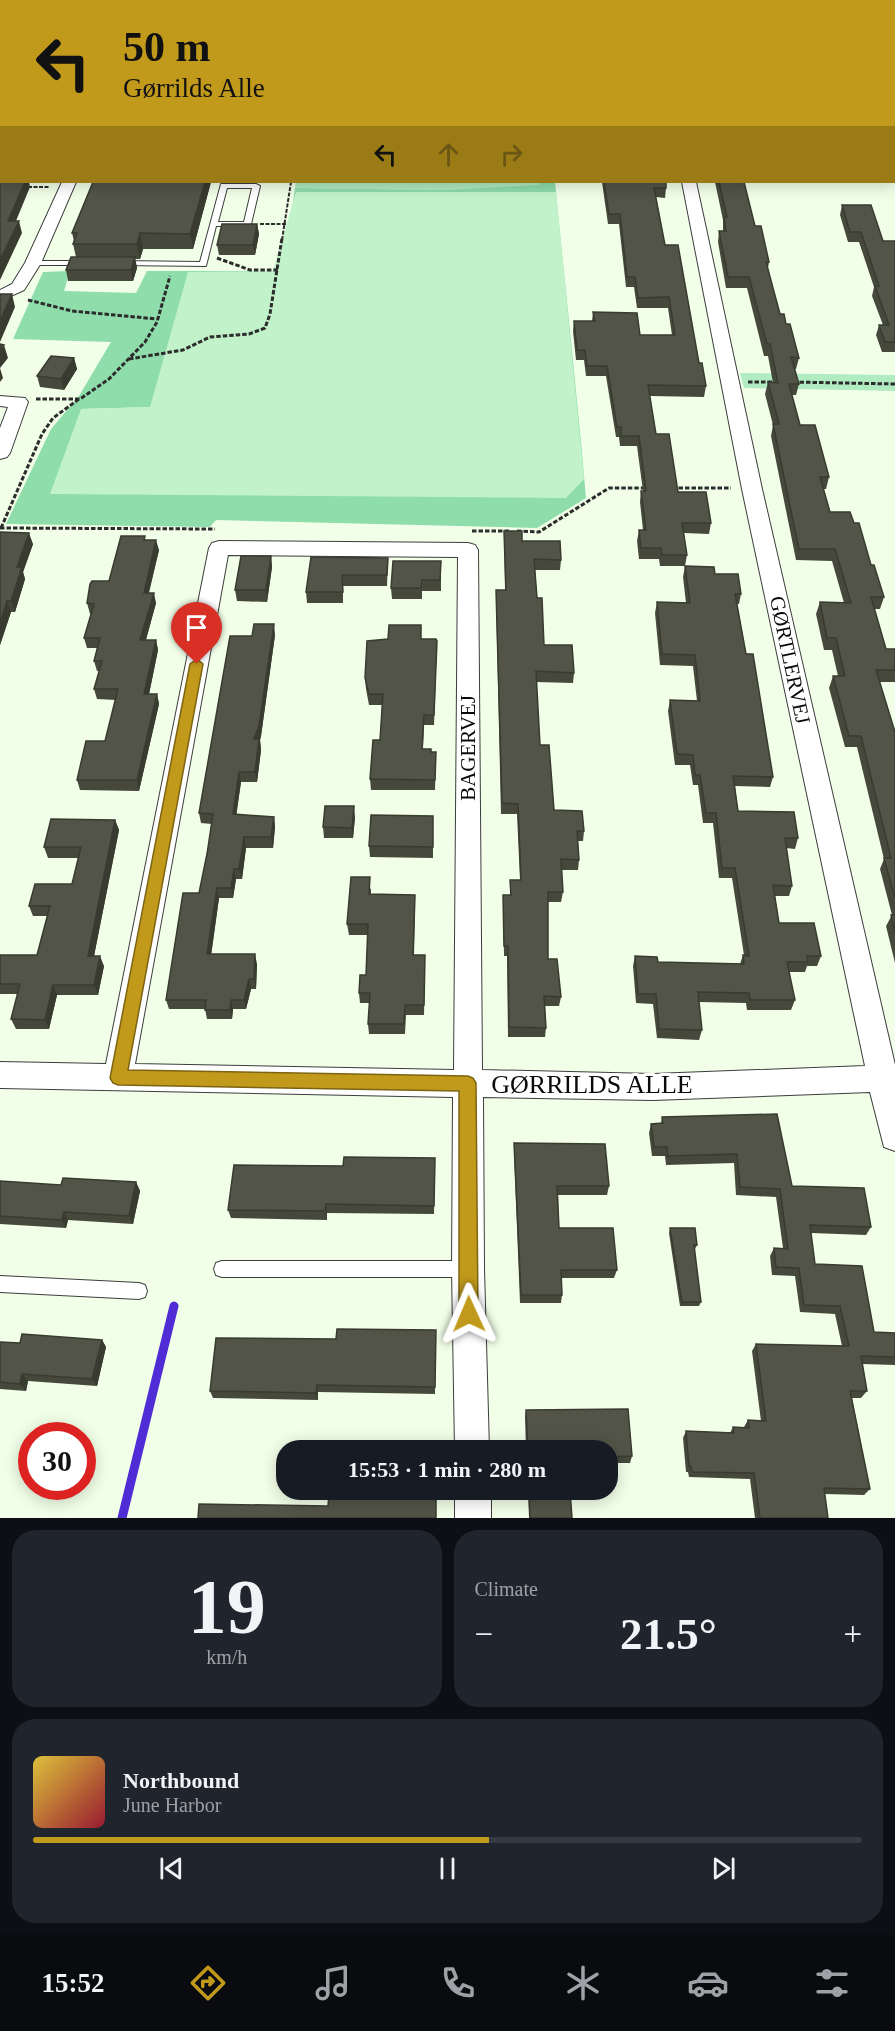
<!DOCTYPE html>
<html lang="en">
<head>
<meta charset="utf-8">
<style>
	body { margin:0; font-family:Georgia,serif; background:#20242c; color:#f1f3f6; height:100vh; display:flex; flex-direction:column; font-size:22px; white-space:nowrap }
	* { box-sizing:border-box; margin:0 }
	p { font-size:20px; color:#9ea1a6 }
	.icon { flex:none; width:33px; height:33px; fill:none; stroke:currentColor; stroke-width:2; stroke-linecap:round; stroke-linejoin:round }
	.map { position:relative; height:1518px; overflow:hidden }
	.side { display:flex; flex-direction:column; gap:12px; padding:12px; background:#0d0f14; flex:1 }
	.side>* { flex:none }
	.top-card { position:absolute; left:0px; top:0px; width:896px; height:183px; box-shadow:0 3px 15px #0003; background:#c19a1c; color:#111; overflow:hidden }
	.speed { position:absolute; left:18px; top:1422px; display:flex; gap:12px; font-size:30px; font-weight:700; text-align:center }
	.speed>* { display:grid; place-content:center; width:78px; height:78px; border-radius:50%; background:#171b24; box-shadow:0 3px 15px #0003; line-height:1 }
	.speed .limit { border:9px solid #d22; background:#fff; color:#111 }
	.pin { position:absolute; display:grid; place-items:center; width:51px; height:51px; color:#fff; margin:-62px -26px; border-radius:50% 50% 50% 0; rotate:-45deg; box-shadow:0 0 6px #0007 }
	.pin .icon { rotate:45deg }
	.me { position:absolute; width:66px; margin:-33px; rotate:359deg; stroke-linejoin:round; filter:drop-shadow(0 0 4px #0008) }
	.turn { display:flex; align-items:center; gap:21px; height:126px; padding:0 24px; font-size:27px }
	.turn .icon { width:78px; height:78px; stroke-width:2.5 }
	.turn b { display:block; font-size:42px; line-height:51px }
	.lanes { display:flex; align-items:center; height:57px; padding:0 24px; background:#0003; justify-content:center; gap:30px; direction:ltr }
	.lanes .off { opacity:.35 }
	.big { font-size:45px; font-weight:700; line-height:1.1 }
	.side .card { flex:1; display:flex; flex-direction:column; justify-content:center; gap:9px; min-width:0; padding:0 21px; border-radius:24px; background:#20242c }
	.side .dial { align-items:center; gap:0 }
	.dial b { font-size:78px; line-height:1 }
	.song { display:flex; align-items:center; gap:18px }
	.cover { width:72px; height:72px; border-radius:9px; background:linear-gradient(135deg,hsl(50 70% 55%),hsl(350 70% 35%)) }
	.played { height:6px; border-radius:3px; background:linear-gradient(90deg,#c19a1c 55%,#363941 55%) }
	.keys { display:flex; justify-content:space-around; direction:ltr }
	.heat { display:flex; justify-content:space-between; align-items:center; font-size:33px; direction:ltr }
	.side .tiles { flex:1; display:grid; gap:12px; grid-template-columns:1fr 1fr }
	.card:last-child { grid-column:span 2 }
	.trip { position:absolute; left:276px; top:1440px; width:342px; height:60px; border-radius:24px; background:#171b24; box-shadow:0 3px 15px #0003; font-weight:700; line-height:60px; text-align:center }
	.tab-bar { display:flex; height:96px; justify-content:space-around; align-items:center; background:#090b0e; color:#9ea1a6 }
	.tab-bar .icon { width:42px; height:42px }
	.tab-bar .on { color:#c19a1c }
	.tab-bar b { font-size:27px; color:#f1f3f6 }
	.map>svg:first-child { display:block }
	.green { fill:#b0ebc1 }
	.forest { fill:#8eddab }
	.pitch { fill:#c2f2ca }
	.lines { fill:none; stroke-linecap:round; stroke-linejoin:round }
	.stream { stroke:#4f2cd5; stroke-width:9 }
	.service-casing { stroke:#3d3d3d; stroke-width:2 }
	.minor-casing { stroke:#3d3d3d; stroke-width:2 }
	.tertiary-casing { stroke:#3d3d3d; stroke-width:2 }
	.secondary-casing { stroke:#2c2c2c; stroke-width:2 }
	.path-far1 { stroke:#2c2c2c; stroke-width:2; stroke-dasharray:4 1.5; stroke-linecap:butt }
	.path { stroke:#2c2c2c; stroke-width:3; stroke-dasharray:4.5 2; stroke-linecap:butt }
	.service { fill:#fff; fill-rule:evenodd }
	.minor { fill:#fff; fill-rule:evenodd }
	.tertiary { fill:#fff; fill-rule:evenodd }
	.secondary { fill:#bfffa3; fill-rule:evenodd }
	.wall { fill:#46483c }
	.shaded-wall { fill:#393b31 }
	.building { fill:#515446; stroke:#393b31; stroke-width:1.5 }
	.route { fill:#c19a1c; stroke:#7d6412; stroke-width:1.5 }
	.labels { text-anchor:middle; dominant-baseline:central; stroke-width:6; stroke-linejoin:round; paint-order:stroke }
	.street-label { font-size:21px; fill:#0a0a0a; stroke:#fff }
	.near-street-label { font-size:26px; fill:#0a0a0a; stroke:#fff }
</style>
</head>
<body>
<div class="map">
<svg width="895" height="1518" viewBox="0 0 895 1518">
	<rect width="100%" height="100%" fill="#f1ffe8"/>
	<path class="green" d="M296,182H539L540,186L444,190L295,188Z
		M740,373L895,375V391L744,388Z"/>
	<path class="forest" d="M539,182H555C565,287 577,392 586,498L537,528L216,520L210,527L6,524L51,429L79,396L111,342L13,339L43,272L70,271L64,291L136,293L147,271H265L154,407L81,409L566,498L282,279L295,188L444,190L539,185Z"/>
	<path class="pitch" d="M296,192H556L584,479L566,498L50,494L81,409L150,407L188,272L273,271Z"/>
	<g class="lines">
		<path class="stream" d="M122,1518L174,1306"/>
		<g class="service-casing">
			<path id="service" d="M0,170H2V174H0Z
				M221,184H256L260,186L251,224L247,226H216L206,266L117,265L116,263L120,261L200,262ZM227,188H252L244,222H218Z
				M30,261H85L89,263L85,265H30Z
				M222,1261H466L472,1263L474,1269L472,1275L466,1277H222L216,1275L214,1269L216,1263Z
				M0,1276L139,1283L145,1285L147,1291L145,1297L139,1299L0,1292Z"/>
		</g>
		<g class="minor-casing">
			<path id="minor" d="M542,0H554L555,2H543Z
				M0,115H2L0,124Z
				M62,182H76L41,263L26,287L24,290L0,301V290L12,284L25,263Z
				M682,182H696L762,489L895,1065V1151L884,1147L870,1092L653,1100L483,1097L484,1269L489,1450H455L452,1269L453,1097L0,1088V1062L106,1064L209,548L212,543L219,541L468,543L475,545L478,550L482,1070L653,1074L865,1066L742,489ZM228,555L458,557L454,1070L135,1064Z
				M0,396L25,398L28,402L10,453L7,457L0,459V428L8,407L0,406Z
				M455,1490H491V1518H455Z"/>
		</g>
		<g class="tertiary-casing">
			<path id="tertiary" d="M114,0H130L113,2Z"/>
		</g>
		<g class="secondary-casing">
			<path id="secondary" d="M0,19H2V29H0Z
				M0,47H2L0,58Z"/>
		</g>
		<path class="path-far1" d="M28,187H50
			M260,224H286
			M282,240L291,182"/>
		<path class="path" d="M217,258L250,270H278
			M28,300L72,311L157,319
			M129,359L183,350L210,337L249,334L265,328L270,314L282,238
			M748,382H777
			M793,382L895,384
			M36,399H80L109,379L145,342L157,322L170,276
			M672,488H731
			M0,528L215,529
			M1,528L42,434L53,418L79,399
			M472,531H509
			M517,531L539,532L609,488H647"/>
		<use href="#service" class="service"/>
		<use href="#minor" class="minor"/>
		<use href="#tertiary" class="tertiary"/>
		<use href="#secondary" class="secondary"/>
	</g>
	<path class="wall" d="M589,0H894L895,128L894,126V2H589Z
		M894,158L895,183L855,182H894Z
		M93,182H211L193,249H143L140,259H135L137,268L133,281H68L66,270L76,257L73,244L74,241L72,233Z
		M602,182H666V188L665,198L656,197L665,245L699,363L706,386L704,397L650,396L656,434L678,492L711,523L709,534L684,533L687,555L685,566H660L659,559H639L637,541L639,530H643L640,502L641,491H643L637,446H620L619,437H616L606,376H586L584,360H576L573,331L574,321H592L593,312L640,335H672L668,308H637L634,287H626L619,224H608Z
		M715,182H744L755,226L769,262L768,268L780,314L786,324L799,358L796,369H794L799,384L796,395H792L800,425L829,477L826,489H823L830,512L854,523L884,597L880,609H874L886,649H895V682H880L895,732V963L886,926L892,915L880,869L884,859L857,747H845L829,688L833,676H838L832,650H824L816,614L820,602L844,603L832,561L796,560L771,436L773,425L765,394L768,382L773,383L768,356H764L747,288H726L718,242L719,231H723V220Z
		M842,205L883,241H895V352H882L876,335L879,325H883L872,296L874,287L859,242H848L840,215Z
		M257,224L259,234L255,255H219L217,245Z
		M74,358L77,369L64,390L40,387L37,376Z
		M504,531L522,541L561,560L560,570H535L537,598L544,645L574,673L573,683L536,682L540,745L554,810L584,831L583,841H578L579,860L578,870H561L563,892L561,902H548V959L561,997L559,1006H545L546,1028L545,1037H508L507,956H504L503,895H510V880H520L517,814H501L496,600V590H505Z
		M0,532L33,544L23,572L25,579L15,612H11L0,645Z
		M146,540L159,550L149,593L156,603L146,640H156L158,650L149,694H157L159,704L139,791L80,790L77,780L105,741L116,700L97,699L94,689L99,671H97L94,661L97,648H87L84,638L91,614H90L87,603L109,581Z
		M271,556L272,567L267,602L237,601L235,590Z
		M311,557L388,558L387,586H343V603H307L306,592Z
		M441,561V591H422V599H392L391,588Z
		M685,566L715,574L741,594L739,604H737L746,654L773,777L770,787L735,786L738,811L798,838L795,849L786,848L792,886L789,896H775L779,923L821,956L817,966H807L805,972H789L795,1000L791,1010H747L746,1003L699,1002L702,1030L699,1040L657,1038L653,1004L636,1003L633,966L635,956L658,962L740,964L743,955H744L732,878H719L713,823H703L698,785H693L690,765H675L668,711L670,700L697,701L693,666L660,665L655,613L657,602L686,603L683,577Z
		M275,635L261,736L260,740L261,750L257,782H241L236,815L274,817L275,827L273,848H246L242,879H236L233,898H219L211,954L257,964L256,989H251L246,1009H233L232,1019H207L205,1009H169L166,1000L199,893L207,854L212,824L201,823L199,813Z
		M421,639L437,641L434,725H424L423,749L431,752H436L435,790H371L370,779L380,740L382,705H369L366,689L365,678Z
		M433,816V858L370,857L369,846Z
		M355,817L353,838H324L323,827Z
		M115,820L119,830L94,956L104,966L98,995H57L49,1029H16L11,1019L18,994H0V955H37L47,916H33L29,906L72,884L78,858H48L44,847Z
		M371,888V894L415,905L414,955L425,965L424,1015H406L405,1034H369L368,1024L370,1003H360L359,993L366,975L368,935H349L347,924Z
		M777,1114L792,1186L871,1227L866,1235L811,1233L815,1264L874,1332L895,1333V1365L862,1364L867,1391L861,1398H852L870,1489L864,1495L825,1494L828,1518H755L750,1479L689,1477L688,1472H686L683,1438L686,1431L730,1433L733,1427H744L748,1420L761,1421L752,1351L756,1344L842,1346L835,1314L800,1312L795,1276L772,1275L770,1256L774,1248H783L776,1197L736,1195L734,1163L666,1165L665,1156H652L649,1133L651,1124L661,1123L662,1117Z
		M514,1143L609,1186L607,1195H558L559,1228L617,1270L614,1278H561L562,1295L561,1303H520L514,1152Z
		M435,1158L434,1214L327,1213V1220L231,1218L228,1210L343,1166Z
		M0,1181L61,1185L136,1182L140,1191L133,1224L68,1220L66,1228L0,1224Z
		M670,1228L697,1245L695,1249H694L701,1302L699,1306H680L669,1233Z
		M436,1330L435,1394L318,1392V1400L213,1398L210,1391L336,1339Z
		M102,1340L106,1347L97,1386L28,1381L26,1391L0,1389V1342L20,1343Z
		M526,1410L632,1456L630,1463H608V1450H526L525,1417Z
		M528,1490H570L572,1518H529Z"/>
	<path class="shaded-wall" d="M2,75V96L0,99V78Z
		M25,182H29L30,187L11,233L8,221Z
		M205,182H211L193,249L190,234Z
		M19,221L22,233L0,280V260Z
		M257,224L259,234L255,255L253,245Z
		M140,233L143,249L140,259L137,244Z
		M135,257L137,268L133,281L131,270Z
		M12,294L15,307L0,342V321Z
		M4,345L8,358L0,368L3,378L0,382V351Z
		M74,358L77,369L64,390L61,379Z
		M29,533L33,544L23,572L25,579L15,612L11,601L17,567Z
		M156,540L159,550L146,603L144,593Z
		M271,556L272,567L267,602L266,590Z
		M154,593L156,603L143,650L140,640Z
		M7,601L11,612L0,645V623Z
		M274,624L275,635L261,736L260,740L261,750L257,782L255,772L254,739Z
		M156,640L158,650L147,704L144,694Z
		M157,694L159,704L139,791L137,780Z
		M239,772L241,782L235,825L233,814Z
		M354,806L355,817L353,838L352,828Z
		M274,817L275,827L273,848L271,837Z
		M115,820L119,830L92,966L88,956Z
		M244,837L246,848L242,879L239,869Z
		M234,869L236,879L233,898L231,888Z
		M217,888L219,898L210,964L207,954Z
		M255,954L257,964L256,989L254,979Z
		M100,956L104,966L98,995L94,985Z
		M249,979L251,989L246,1009L244,1000Z
		M53,985L57,995L49,1029L45,1020Z
		M231,1000L233,1009L232,1019L230,1010Z
		M136,1182L140,1191L133,1224L129,1216Z
		M326,1204L327,1213V1220L325,1211Z
		M64,1212L68,1220L66,1228L62,1220Z
		M102,1340L106,1347L97,1386L92,1379Z
		M22,1374L28,1381L26,1391L20,1384Z
		M317,1385L318,1392V1400L316,1393Z"/>
	<path class="building" d="M138,0H265L266,2H134Z
		M310,0H521L523,2H311Z
		M589,0H840L836,2H589Z
		M842,0H894L895,112L894,110V2H842Z
		M0,65H2V75L0,78Z
		M0,175H2V182H25L8,221H19L0,260Z
		M93,182H205L190,234L140,233L137,244H73L77,233H72Z
		M604,182H666V188H654L665,245H678L699,363H702L706,386L648,385L656,434H669L678,492H706L711,523H682L687,555H662L661,548H641L639,530H646L641,491H646L639,436H621V427H617L607,366H587L585,350H577L574,321H595L593,312L637,313L640,335H675L669,297L638,298L635,277H627L620,214H609Z
		M719,182H744L755,226H761L769,262H766L780,314H784L786,324H790L799,358L791,357L799,384H789L800,425H815L829,477H820L830,512H850L854,523H859L871,565H874L884,597H871L886,649H895V670H876L895,732V898L884,858H891L861,736H849L833,676H845L836,638H827L820,602L851,603L835,549H799L773,424H779L768,382L778,383L770,344H767L749,277H728L719,231H726L724,217H727Z
		M842,205H871L883,241H895V342H885L879,325H889L875,286H879L861,232H850Z
		M222,224H257L253,245H217Z
		M71,257H135L131,270H66Z
		M0,294H12L0,321Z
		M0,344L4,345L0,351Z
		M51,356L74,358L61,379L37,376Z
		M504,531H522V541H560L561,560L534,559L537,598H542L544,645H572L574,673L536,671L540,745H549L554,810L582,811L584,831H577L579,860L561,859L563,892H548V959H557L561,997L544,996L546,1028L509,1027L508,946H504L503,895H511L510,880H521L518,804L502,803L496,590H506Z
		M0,532L29,533L17,567H22L11,601H7L0,623Z
		M121,536H145L144,540H156L144,593H154L140,640H156L144,694H157L137,780H77L86,741H105L118,689H94L102,661H94L100,638H84L94,604L87,603L90,584L92,581H109Z
		M241,556H271L266,590H235Z
		M311,557L388,558L387,575H342L343,592H306Z
		M393,561H441L440,580H422L421,588H391Z
		M685,566L714,567L715,574H738L741,594H735L746,654H753L773,777L733,776L738,811L794,812L798,838H785L792,886L773,885L779,923H814L821,956H807L808,962H787L795,1000H750L749,993L698,992L702,1030L659,1029L656,994H638L635,956L657,957L658,962L744,964L743,955L749,956L735,868H722L716,813H706L700,775H695L693,755L677,754L670,700L700,701L695,655L662,654L657,602L690,603Z
		M254,624H274L259,726L254,739H259L255,772H239L233,814L274,817L271,837H244L239,869H234L231,888H217L207,954H255L254,979H249L244,1000H231L230,1010H205L206,1000H166L183,893H199L207,854L213,814L199,813L230,636H252Z
		M389,625H421V639H436L437,641L434,715H424L422,749H431V752H436L435,780L370,779L373,740H380L383,694H369L365,678L367,641L388,639Z
		M325,806H354L352,828L323,827Z
		M371,815L433,816V847L369,846Z
		M51,819L115,820L88,956H100L94,985H53L45,1020L11,1019L20,984H0V955H37L50,906H29L35,884H72L81,847H44Z
		M351,877H370L369,894L415,895L413,955H425L424,1005H405L404,1024H368L370,993H359L360,975H366L368,924H347Z
		M891,915H895V932Z
		M777,1114L792,1186L864,1188L871,1227L810,1225L815,1264L862,1266L874,1332L895,1333V1357L861,1356L867,1391H850L870,1489L824,1488L828,1518H760L754,1473L692,1472L691,1466H689L686,1431L734,1433L733,1427L749,1428L748,1420L766,1421L756,1344L849,1346L840,1306L804,1305L799,1268L776,1267L774,1248L788,1249L780,1189L740,1187L737,1154L668,1156L667,1147H654L651,1124L663,1123L662,1117Z
		M514,1143L605,1144L609,1186H557L559,1228H613L617,1270H561L562,1295H521Z
		M344,1157L435,1158L434,1206L326,1204L325,1211L228,1210L234,1165L343,1166Z
		M63,1178L136,1182L129,1216L64,1212L62,1220L0,1216V1181L61,1185Z
		M670,1228H695L697,1245H694L701,1302H682Z
		M337,1329L436,1330L435,1387L317,1385L316,1393L210,1391L216,1338L336,1339Z
		M22,1334L102,1340L92,1379L22,1374L20,1384L0,1382V1342L20,1343Z
		M628,1409L632,1456L608,1457V1450H528L526,1410Z
		M529,1490H570L572,1518H530Z
		M329,1494L436,1495V1518H198L199,1504L328,1506Z"/>
	<path class="route" d="M197,659L203,664L128,1070L468,1076L473,1078L476,1083L478,1314L475,1321L469,1323L462,1321L459,1314V1091L118,1085L113,1083L110,1078L190,664Z"/>
	<g class="labels">
		<g class="street-label">
			<text transform="translate(790 660) rotate(78)">GØRTLERVEJ</text>
			<text transform="translate(468 748) rotate(-90)">BAGERVEJ</text>
		</g>
		<g class="near-street-label">
			<text x="592" y="1084">GØRRILDS ALLE</text>
		</g>
	</g>
</svg>
<div class="speed"><div class="limit">30</div></div>
<div class="pin" style="left:197px;top:664px;background:#d93025"><svg class="icon" aria-label="arrive" viewBox="0 0 24 24"><path d="M6 21V4h12l-3 4 3 4H6"/></svg></div>
<svg class="me" style="left:469px;top:1314px" viewBox="-20 -20 40 40"><path d="M0-17L14 15 0 8-14 15z" fill="#c19a1c" stroke="#fff" stroke-width="4"/></svg>
<div class="trip">15:53 · 1 min · 280 m</div>
<div class="top-card">
<div class="turn"><svg class="icon" aria-label="left" viewBox="0 0 24 24"><path d="M17 20v-9H6M10 6l-5 5 5 5"/></svg><div><b>50 m</b>Gørrilds Alle</div></div>
<div class="lanes"><svg class="icon" aria-label="left" viewBox="0 0 24 24"><path d="M17 20v-9H6M10 6l-5 5 5 5"/></svg><svg class="icon off" aria-label="ahead" viewBox="0 0 24 24"><path d="M12 20V5M6 11l6-6 6 6"/></svg><svg class="icon off" aria-label="right" viewBox="0 0 24 24"><path d="M7 20v-9h11M14 6l5 5-5 5"/></svg></div>
</div>
</div>
<section class="side">
<div class="tiles">
<div class="card dial"><b>19</b><p>km/h</p></div>
<div class="card"><p>Climate</p>
<div class="heat"><a>−</a><b class="big">21.5°</b><a>+</a></div>
</div>
<div class="card">
<div class="song"><i class="cover"></i><div><b>Northbound</b><p>June Harbor</p></div></div>
<div class="played"></div>
<div class="keys"><svg class="icon" aria-label="previous" viewBox="0 0 24 24"><path d="M18 5L8 12l10 7zM5 5v14"/></svg><svg class="icon" aria-label="pause" viewBox="0 0 24 24"><path d="M8 5v14M16 5v14"/></svg><svg class="icon" aria-label="next" viewBox="0 0 24 24"><path d="M6 5l10 7-10 7zM19 5v14"/></svg></div>
</div>
</div>
</section>
<nav class="tab-bar">
<b>15:52</b>
<svg class="icon on" aria-label="directions" viewBox="0 0 24 24"><path d="M12 3l9 9-9 9-9-9zM9 14v-3h6M13 9l2 2-2 2"/></svg>
<svg class="icon" aria-label="music" viewBox="0 0 24 24"><path d="M9 18V5l10-2v13"/><circle cx="6" cy="18" r="3"/><circle cx="16" cy="16" r="3"/></svg>
<svg class="icon" aria-label="phone" viewBox="0 0 24 24"><path d="M5 4h4l2 5-3 2q2 4 5 5l2-3 5 2v4C11 20 4 13 5 4z"/></svg>
<svg class="icon" aria-label="climate" viewBox="0 0 24 24"><path d="M12 3v18M4 7l16 10M4 17L20 7"/></svg>
<svg class="icon" aria-label="car" viewBox="0 0 24 24"><path d="M5 17H2v-5l4-1 3-4h7l3 4 3 1v5h-3M9 17h6M6 11h13"/><circle cx="7" cy="17" r="2"/><circle cx="17" cy="17" r="2"/></svg>
<svg class="icon" aria-label="filters" viewBox="0 0 24 24"><path d="M4 7h16M4 17h16"/><circle cx="9" cy="7" r="2"/><circle cx="15" cy="17" r="2"/></svg>
</nav>
</body>
</html>
